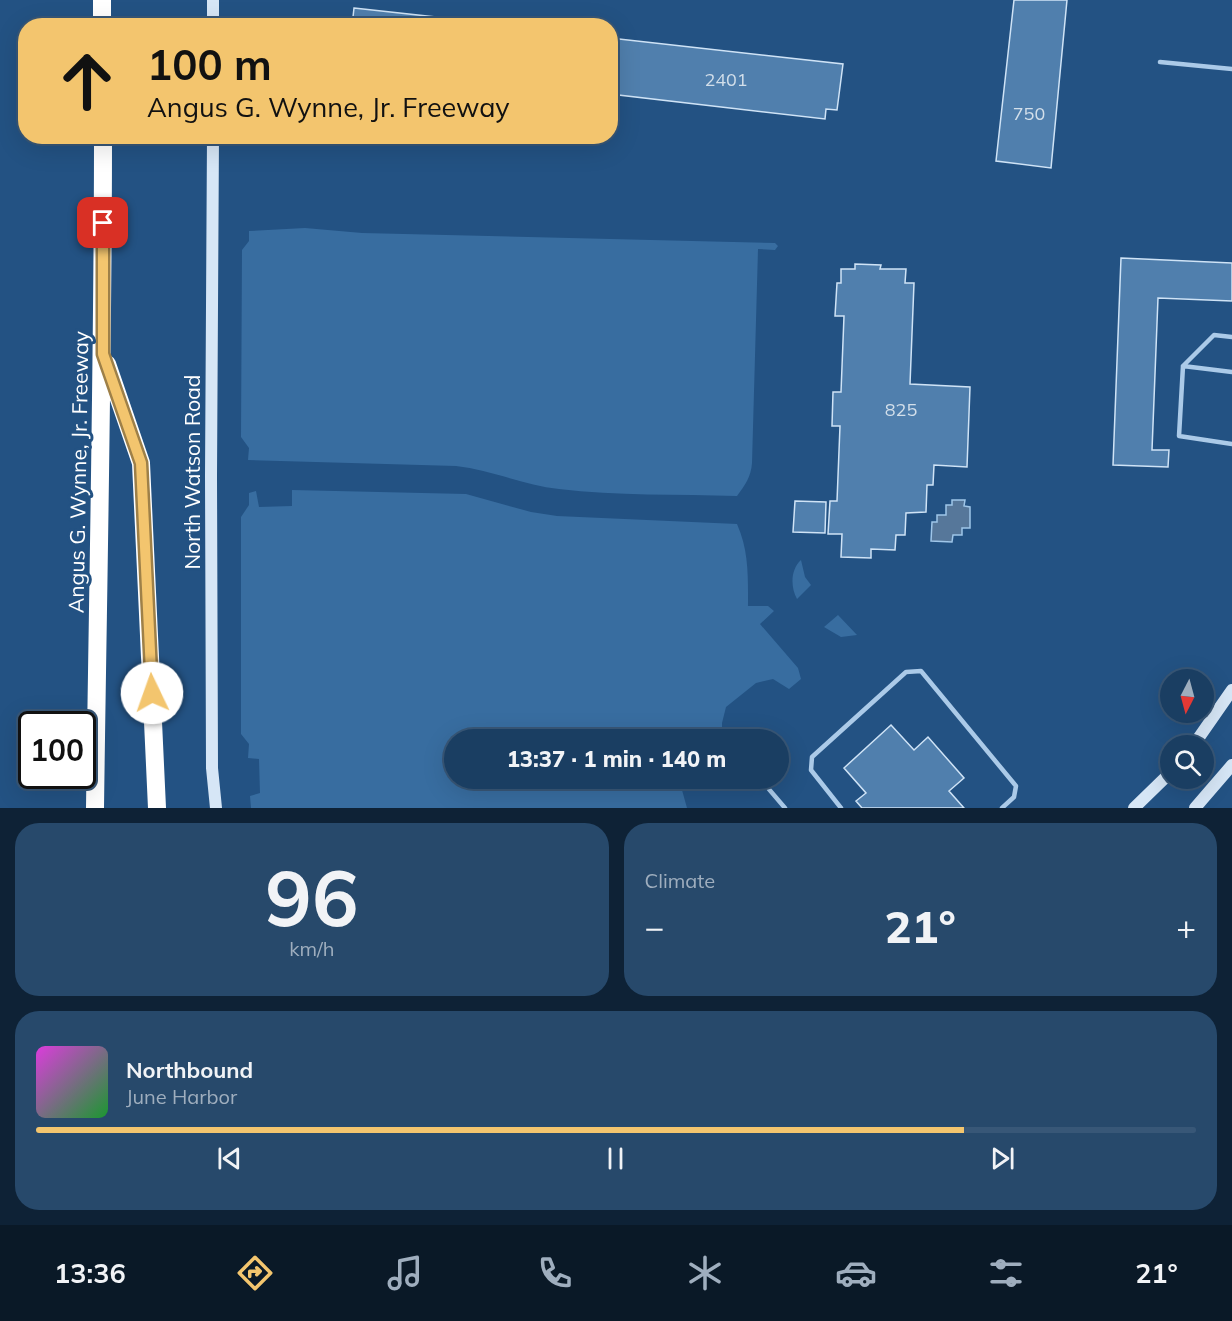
<!DOCTYPE html>
<html lang="en">
<head>
<meta charset="utf-8">
<style>
	body { margin:0; font-family:Mulish,sans-serif; background:#27496b; color:#f1f3f6; height:100vh; display:flex; flex-direction:column; font-size:22px; white-space:nowrap }
	* { box-sizing:border-box; margin:0 }
	p { font-size:20px; color:#9faebe }
	.icon { flex:none; width:33px; height:33px; fill:none; stroke:currentColor; stroke-width:2; stroke-linecap:round; stroke-linejoin:round }
	.map { position:relative; height:808px; overflow:hidden }
	.drawer { display:flex; flex-direction:column; gap:15px; padding:15px; background:#0e2236; flex:1 }
	.drawer>* { flex:none }
	.top-card { position:absolute; left:18px; top:18px; width:600px; height:126px; border-radius:24px; box-shadow:0 6px 24px #0002,0 0 0 2px #385777; background:#f3c56e; color:#111; overflow:hidden }
	.needle { width:39px; rotate:186deg }
	.controls { position:absolute; left:1160px; top:669px; display:grid; gap:12px }
	.controls a { display:grid; place-items:center; width:54px; height:54px; border-radius:50%; background:#1a3e62; box-shadow:0 6px 24px #0002,0 0 0 2px #385777; font-size:30px }
	.speed { position:absolute; left:18px; top:711px; display:flex; gap:12px; font-size:30px; font-weight:700; text-align:center }
	.speed>* { display:grid; place-content:center; width:78px; height:78px; border-radius:50%; background:#1a3e62; box-shadow:0 6px 24px #0002,0 0 0 2px #385777; line-height:1 }
	.speed .limit { border:3px solid #111; border-radius:9px; background:#fff; color:#111 }
	.pin { position:absolute; display:grid; place-items:center; width:51px; height:51px; color:#fff; margin:-26px; border-radius:12px; box-shadow:0 3px 9px #0006 }
	.me { position:absolute; width:66px; margin:-33px; rotate:357deg; stroke-linejoin:round; filter:drop-shadow(0 0 4px #0008) }
	.turn { display:flex; align-items:center; gap:21px; height:126px; padding:0 30px; font-size:27px }
	.turn .icon { width:78px; height:78px; stroke-width:2.5 }
	.turn b { display:block; font-size:42px; line-height:51px }
	.big { font-size:45px; font-weight:800; line-height:1.1 }
	.drawer .widget { flex:1; display:flex; flex-direction:column; justify-content:center; gap:9px; min-width:0; padding:0 21px; border-radius:24px; background:#27496b }
	.drawer .dial { align-items:center; gap:0 }
	.dial b { font-size:78px; line-height:1 }
	.song { display:flex; align-items:center; gap:18px }
	.cover { width:72px; height:72px; border-radius:9px; background:linear-gradient(135deg,hsl(300 70% 55%),hsl(130 70% 35%)) }
	.played { height:6px; border-radius:3px; background:linear-gradient(90deg,#f3c56e 80%,#385777 80%) }
	.keys { display:flex; justify-content:space-around; direction:ltr }
	.heat { display:flex; justify-content:space-between; align-items:center; font-size:33px; direction:ltr }
	.drawer .tiles { flex:1; display:grid; gap:15px; grid-template-columns:1fr 1fr }
	.widget:last-child { grid-column:span 2 }
	.trip { position:absolute; left:444px; top:729px; width:345px; height:60px; border-radius:30px; background:#1a3e62; box-shadow:0 6px 24px #0002,0 0 0 2px #385777; font-weight:800; line-height:60px; text-align:center }
	.dock { display:flex; height:96px; justify-content:space-around; align-items:center; background:#0a1927; color:#9faebe }
	.dock .icon { width:42px; height:42px }
	.dock .active { color:#f3c56e }
	.dock b { font-size:27px; color:#f1f3f6 }
	.map>svg:first-child { display:block }
	.green { fill:#386da0 }
	.water { fill:#56779a; stroke:#9fc6e9; stroke-width:1.5 }
	.building { fill:#507fad; stroke:#cfe3f6; stroke-width:1.5 }
	.lines { fill:none; stroke-linecap:round; stroke-linejoin:round }
	.lane { stroke:#abcae8; stroke-width:4.5 }
	.secondary { stroke:#d6e6f6; stroke-width:12 }
	.highway { stroke:#fff; stroke-width:18 }
	.route-casing { stroke:#9e8048; stroke-width:15 }
	.route { stroke:#f3c56e; stroke-width:10 }
	.labels { text-anchor:middle; dominant-baseline:central; stroke-width:6; stroke-linejoin:round; paint-order:stroke }
	.number-label { font-size:18px; fill:#d3dfea }
	.street-label { font-size:21px; fill:#fff; stroke:#235283 }
</style>
</head>
<body>
<div class="map">
<svg width="1232" height="808" viewBox="0 0 1232 808">
	<rect width="100%" height="100%" fill="#235283"/>
	<path class="green" d="M305,228L362,233L775,243L778,246L775,250L758,249L752,463C751,477 745,485 737,496C679,494 616,496 559,489C524,485 491,470 456,466L248,460L249,448L241,437L242,250L249,241V231Z
		M292,490L466,494L531,512L557,516L737,524C749,551 748,577 748,606H768L774,611L760,624L798,668L801,679L789,689L773,679L756,683L726,707L722,723V733L719,739L454,740V778L687,779L682,790L687,808H251L250,796L260,793L259,759L248,758L249,744L241,734V517L249,505V493L256,491L259,507L292,506Z
		M801,560L805,577L811,585L797,599C790,586 791,569 801,560Z
		M838,615L857,635L841,637L824,627Z"/>
	<path class="water" d="M952,500H965L964,506L970,507V528H962V535H953L952,542L931,541L932,522H937V515H946V505H952Z"/>
	<path class="building" d="M1014,0H1067L1051,168L996,161Z
		M354,8L463,20V26H352Z
		M610,38L843,64L837,110L826,109L825,119L610,94Z
		M1121,258L1232,263V301L1158,298L1152,450H1169L1168,467L1113,465Z
		M855,264L881,265L880,269H906L905,283H914L910,384L970,387L967,467L934,465L933,485H927L926,512L906,513L905,535H896L895,550L871,549V558L841,557L842,534H828L830,501H837L840,426H832L833,392H841L844,316H835L837,283H841V269H855Z
		M795,501L826,502L825,533L793,532Z
		M891,725L914,750L928,737L964,778L949,791L964,808H862L856,801L866,793L844,768Z"/>
	<g class="lines">
		<path class="lane" d="M1160,62L1232,69
			M1183,366L1214,335L1232,337
			M1232,372L1183,366L1179,436L1232,444
			M761,780L785,808
			M841,808L811,770L812,757L906,672L921,671L1016,786L1014,797L1002,808"/>
		<path class="secondary" d="M213,26V0
			M213,136L211,476L212,768L216,808
			M1193,746L1232,690
			M1134,808L1170,773
			M1195,808L1232,765"/>
		<path class="highway" d="M102,0V26
			M107,364L141,463L157,808
			M95,808C98,584 103,360 103,136"/>
	</g>
	<g class="lines">
		<g class="route-casing">
			<path id="route" d="M103,223V354L141,463L152,693"/>
		</g>
		<use href="#route" class="route"/>
	</g>
	<g class="labels">
		<g class="number-label">
			<text x="726" y="79">2401</text>
			<text x="1029" y="113">750</text>
			<text x="901" y="409">825</text>
		</g>
		<g class="street-label">
			<text transform="translate(78 472) rotate(-89)">Angus G. Wynne, Jr. Freeway</text>
			<text transform="translate(192 472) rotate(-90)">North Watson Road</text>
		</g>
	</g>
</svg>
<div class="controls">
<a><svg class="needle" viewBox="-14 -14 28 28"><path d="M0-13l5 13h-10z" fill="#e53935"/><path d="M0 13l5-13h-10z" fill="#9faebe"/></svg></a>
<a><svg class="icon" aria-label="search" viewBox="0 0 24 24"><circle cx="10" cy="10" r="6"/><path d="M15 15l6 6"/></svg></a>
</div>
<div class="speed"><div class="limit">100</div></div>
<div class="pin" style="left:103px;top:223px;background:#d93025"><svg class="icon" aria-label="arrive" viewBox="0 0 24 24"><path d="M6 21V4h12l-3 4 3 4H6"/></svg></div>
<svg class="me" style="left:152px;top:693px" viewBox="-20 -20 40 40"><circle r="19" fill="#fff"/><path d="M0-13L10 11 0 6-10 11z" fill="#f3c56e"/></svg>
<div class="trip">13:37 · 1 min · 140 m</div>
<div class="top-card">
<div class="turn"><svg class="icon" aria-label="ahead" viewBox="0 0 24 24"><path d="M12 20V5M6 11l6-6 6 6"/></svg><div><b>100 m</b>Angus G. Wynne, Jr. Freeway</div></div>
</div>
</div>
<section class="drawer">
<div class="tiles">
<div class="widget dial"><b>96</b><p>km/h</p></div>
<div class="widget"><p>Climate</p>
<div class="heat"><a>−</a><b class="big">21°</b><a>+</a></div>
</div>
<div class="widget">
<div class="song"><i class="cover"></i><div><b>Northbound</b><p>June Harbor</p></div></div>
<div class="played"></div>
<div class="keys"><svg class="icon" aria-label="previous" viewBox="0 0 24 24"><path d="M18 5L8 12l10 7zM5 5v14"/></svg><svg class="icon" aria-label="pause" viewBox="0 0 24 24"><path d="M8 5v14M16 5v14"/></svg><svg class="icon" aria-label="next" viewBox="0 0 24 24"><path d="M6 5l10 7-10 7zM19 5v14"/></svg></div>
</div>
</div>
</section>
<nav class="dock">
<b>13:36</b>
<svg class="icon active" aria-label="directions" viewBox="0 0 24 24"><path d="M12 3l9 9-9 9-9-9zM9 14v-3h6M13 9l2 2-2 2"/></svg>
<svg class="icon" aria-label="music" viewBox="0 0 24 24"><path d="M9 18V5l10-2v13"/><circle cx="6" cy="18" r="3"/><circle cx="16" cy="16" r="3"/></svg>
<svg class="icon" aria-label="phone" viewBox="0 0 24 24"><path d="M5 4h4l2 5-3 2q2 4 5 5l2-3 5 2v4C11 20 4 13 5 4z"/></svg>
<svg class="icon" aria-label="climate" viewBox="0 0 24 24"><path d="M12 3v18M4 7l16 10M4 17L20 7"/></svg>
<svg class="icon" aria-label="car" viewBox="0 0 24 24"><path d="M5 17H2v-5l4-1 3-4h7l3 4 3 1v5h-3M9 17h6M6 11h13"/><circle cx="7" cy="17" r="2"/><circle cx="17" cy="17" r="2"/></svg>
<svg class="icon" aria-label="filters" viewBox="0 0 24 24"><path d="M4 7h16M4 17h16"/><circle cx="9" cy="7" r="2"/><circle cx="15" cy="17" r="2"/></svg>
<b>21°</b>
</nav>
</body>
</html>
